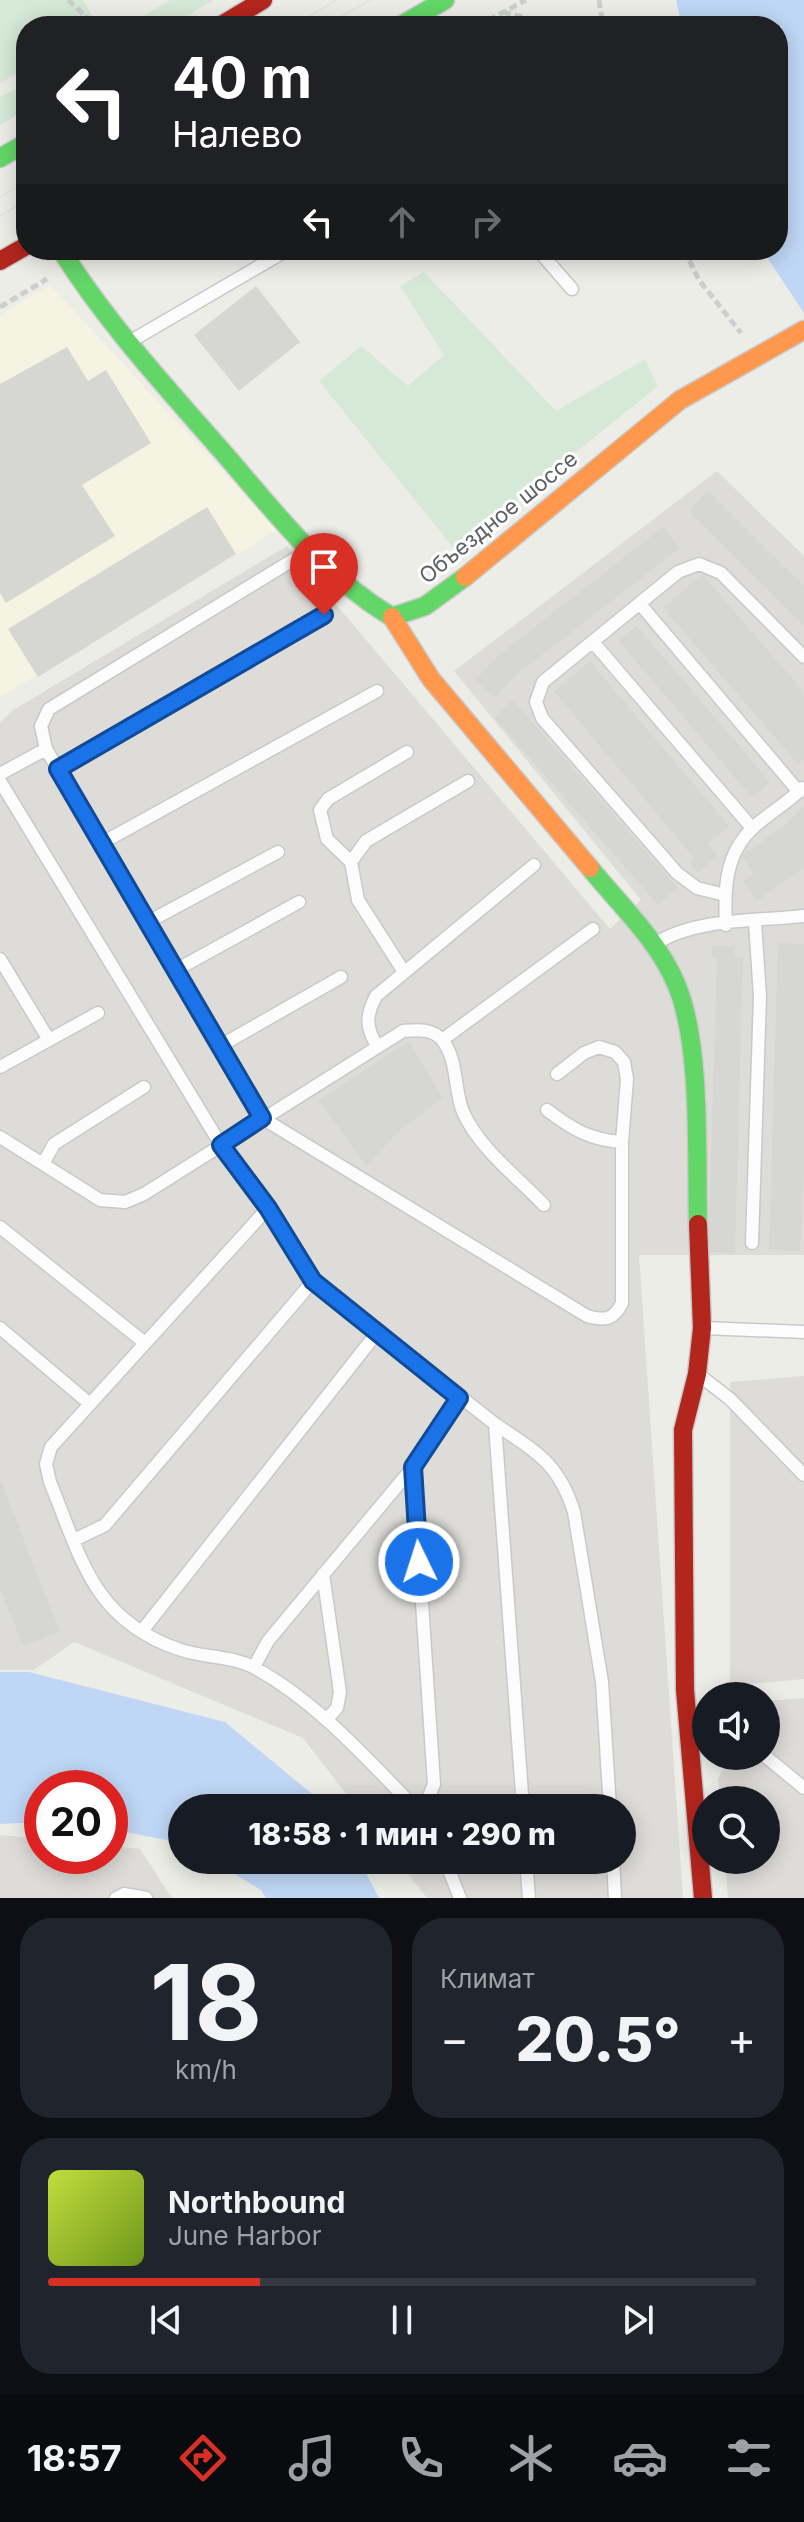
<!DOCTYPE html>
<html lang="ru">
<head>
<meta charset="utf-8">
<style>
	body { margin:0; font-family:Inter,sans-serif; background:#20242c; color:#f1f3f6; height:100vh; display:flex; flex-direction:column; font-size:30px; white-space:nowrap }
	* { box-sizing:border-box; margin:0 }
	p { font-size:26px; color:#9ea1a6 }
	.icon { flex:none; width:44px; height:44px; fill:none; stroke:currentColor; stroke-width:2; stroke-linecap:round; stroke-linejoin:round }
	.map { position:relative; height:1898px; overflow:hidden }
	.sheet { display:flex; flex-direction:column; gap:20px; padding:20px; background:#0d0f14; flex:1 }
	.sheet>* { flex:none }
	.banner { position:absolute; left:16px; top:16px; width:772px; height:244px; border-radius:32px; box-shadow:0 4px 20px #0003; background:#202124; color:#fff; overflow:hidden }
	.controls { position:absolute; left:692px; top:1682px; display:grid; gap:16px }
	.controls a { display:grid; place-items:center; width:88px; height:88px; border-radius:50%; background:#171b24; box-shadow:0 4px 20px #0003; font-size:40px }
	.speed { position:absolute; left:24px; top:1770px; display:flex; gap:16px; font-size:40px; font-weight:700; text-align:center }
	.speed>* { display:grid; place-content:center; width:104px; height:104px; border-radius:50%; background:#171b24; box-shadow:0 4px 20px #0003; line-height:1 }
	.speed .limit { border:12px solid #d22; background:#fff; color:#111 }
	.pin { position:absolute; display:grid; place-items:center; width:68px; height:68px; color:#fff; margin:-82px -34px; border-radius:50% 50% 50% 0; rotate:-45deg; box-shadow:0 0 8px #0007 }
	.pin .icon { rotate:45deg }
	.me { position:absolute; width:88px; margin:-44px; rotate:356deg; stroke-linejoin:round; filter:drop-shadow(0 0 6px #0008) }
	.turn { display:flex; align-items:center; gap:28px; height:168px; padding:0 24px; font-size:36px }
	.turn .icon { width:104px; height:104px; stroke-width:2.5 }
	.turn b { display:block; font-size:56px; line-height:68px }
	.lanes { display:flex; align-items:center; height:76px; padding:0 24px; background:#0003; justify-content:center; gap:40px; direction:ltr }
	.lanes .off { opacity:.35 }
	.big { font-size:60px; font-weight:800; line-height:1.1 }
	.sheet .card { flex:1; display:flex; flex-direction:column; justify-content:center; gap:12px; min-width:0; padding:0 28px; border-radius:32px; background:#20242c }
	.sheet .dial { align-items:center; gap:0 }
	.dial b { font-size:104px; line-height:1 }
	.song { display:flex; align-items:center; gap:24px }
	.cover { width:96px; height:96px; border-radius:12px; background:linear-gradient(135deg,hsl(70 70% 55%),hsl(80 70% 35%)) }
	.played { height:8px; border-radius:4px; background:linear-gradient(90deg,#d93025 30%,#363941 30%) }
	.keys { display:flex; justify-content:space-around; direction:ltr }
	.heat { display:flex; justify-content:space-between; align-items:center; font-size:44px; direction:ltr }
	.sheet .tiles { flex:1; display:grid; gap:20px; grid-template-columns:1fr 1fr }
	.card:last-child { grid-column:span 2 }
	.trip { position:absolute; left:168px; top:1794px; width:468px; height:80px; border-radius:40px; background:#171b24; box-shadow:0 4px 20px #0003; font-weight:800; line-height:80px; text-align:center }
	.menu { display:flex; height:128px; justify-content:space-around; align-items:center; background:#090b0e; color:#9ea1a6 }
	.menu .icon { width:56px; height:56px }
	.menu .current { color:#d93025 }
	.menu b { font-size:36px; color:#f1f3f6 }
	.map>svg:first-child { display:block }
	.commercial { fill:#f5f4e2 }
	.industrial { fill:#dddcd8 }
	.green { fill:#d6e8d6 }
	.water { fill:#bfd7f5 }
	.building { fill:#d6d6d3 }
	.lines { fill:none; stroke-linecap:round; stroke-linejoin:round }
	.lane-casing { stroke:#c9c9c9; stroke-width:15 }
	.fast-casing { stroke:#c9caca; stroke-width:21 }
	.slow-casing { stroke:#c9caca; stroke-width:21 }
	.jam-casing { stroke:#c9caca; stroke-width:21 }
	.path { stroke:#cbcfcd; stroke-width:5; stroke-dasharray:8 4; stroke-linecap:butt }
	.lane { stroke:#fcfcfc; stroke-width:12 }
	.fast { stroke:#63d668; stroke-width:18 }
	.slow { stroke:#ff974d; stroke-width:18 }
	.jam { stroke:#b3261e; stroke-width:18 }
	.tram { stroke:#e4e4e3; stroke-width:2 }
	.route-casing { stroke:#114b97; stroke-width:20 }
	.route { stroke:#1a73e8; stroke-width:14 }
	.labels { text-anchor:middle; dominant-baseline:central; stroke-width:6; stroke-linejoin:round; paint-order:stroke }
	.street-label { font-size:22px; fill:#5d6065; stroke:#fff }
</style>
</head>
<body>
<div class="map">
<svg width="804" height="1898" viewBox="0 0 804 1898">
	<rect width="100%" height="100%" fill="#edede8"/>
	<path class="commercial" d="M50,285L277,530L0,697V315Z"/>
	<path class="industrial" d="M717,471L804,556V1255H639L683,1898H427L397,1860H622V1808H357L303,1738L74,1642L34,1670H0V723L13,710L287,546L610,929L641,900L454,671Z
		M804,1376V1679L730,1686V1382Z
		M804,1698V1898H728L725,1860H766V1800H720L718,1779L729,1756H766V1701Z
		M0,1835L42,1839V1856H110V1846L140,1849L172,1898H0Z"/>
	<path class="green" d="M0,0H83L98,25L26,26V68L0,83Z
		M170,0H214L169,26H127Z
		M26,84V110L0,125V97Z
		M424,272L556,411L645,359L658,386L455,550L319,381L361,346L408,386L444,355L400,286Z"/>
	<path class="water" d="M676,0H804V313L762,250H778V26H682Z
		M0,1672H29L225,1722L329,1808H182V1843L110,1829V1788H42V1822L0,1824Z
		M212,1860H359L379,1898H266L261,1890Z"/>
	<path class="building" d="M256,286L300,342L239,391L194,335Z
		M67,347L88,381L106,370L151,443L82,485L115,536L6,603L0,593V384Z
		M708,491L804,586V626L688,511Z
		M207,507L236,554L38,677L8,629Z
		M663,527L680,548L516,675L494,698L475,680L500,654Z
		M702,574L804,692V759L798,764L663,608Z
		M637,626L770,782L752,798L619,641Z
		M590,661L729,826L708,844L718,856L698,873L689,863L694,858L554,691Z
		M513,700L678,888L658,905L494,717Z
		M804,806V868L757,901L743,881L754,874L741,856L781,828Z
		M778,943L804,944V1176L800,1251L769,1250Z
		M712,946H734V958H743L735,1253L708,1252L717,958L712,957Z
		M409,1041L443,1098L400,1130L366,1166L319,1100Z
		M0,1479L60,1632L23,1646L0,1588Z"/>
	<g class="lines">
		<g class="lane-casing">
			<path id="lane" d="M538,250L572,289
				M131,341L287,250
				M306,552L49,709L41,726L46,749L262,1118L587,1316C604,1321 614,1320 622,1303V1142L627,1079L624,1062L615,1052L599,1047L584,1053L557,1074
				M640,604L799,792
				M593,642L752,828
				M58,769L324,615
				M0,774L46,749
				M0,781L221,1145L268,1208L313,1281L495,1424L523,1808
				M102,843L377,691
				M351,862L327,839L320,810L328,799L407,752
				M725,895L697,888L677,873L542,718L536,702L543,682L678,572L699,564L721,573L804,657
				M148,922L278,852
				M726,925C724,889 725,853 754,827C769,813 788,803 802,788
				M655,944C695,918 758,921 804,916
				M0,959L49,1040
				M176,970L299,902
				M404,972L358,900L351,862L366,841L468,781
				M442,1040L593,929
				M220,1046L341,977
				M378,1047C365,1028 366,1015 376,996L534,865
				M0,1067L98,1013
				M547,1110C572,1129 590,1140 622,1142
				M0,1137L100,1200L125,1202L144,1194L403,1031C417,1030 433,1028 443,1041C458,1061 454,1090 463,1112C479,1148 517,1177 544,1205
				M43,1164L54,1144L144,1087
				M268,1208L51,1447L46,1464L50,1482C81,1557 92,1619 178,1649C202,1658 231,1655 255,1668C317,1702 366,1758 415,1808
				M0,1227L145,1343
				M752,1243L760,996L755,922
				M0,1328L90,1404
				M703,1328L804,1332
				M699,1375L730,1399L804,1475
				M495,1424C536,1452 559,1463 574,1512L602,1682L610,1808
				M413,1467L434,1784L428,1799L416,1808
				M74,1540L105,1525L313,1281
				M323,1574L340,1692L337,1708L327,1719
				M142,1631L376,1334
				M254,1667L268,1641L413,1467L459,1398
				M765,1756L804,1788
				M445,1860L460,1898
				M526,1860L529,1898
				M613,1860L615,1898
				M116,1898L124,1894L146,1898"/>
		</g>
		<g class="fast-casing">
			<path id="fast" d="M400,26L445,0
				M0,158L26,143
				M61,250C107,323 165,386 222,451C275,512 322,575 392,617L425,606L465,577
				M590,868C620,905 659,941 677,986C702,1047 696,1156 698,1224"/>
		</g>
		<g class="slow-casing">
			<path id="slow" d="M465,577L680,400L804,330
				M392,617L431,679L590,868"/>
		</g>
		<g class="jam-casing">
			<path id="jam" d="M220,26L263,0
				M0,261L26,246
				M698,1224L702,1328L697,1374L683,1430L685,1690L703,1898"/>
		</g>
		<path class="path" d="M68,0L96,26
			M599,0L603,26
			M503,12L557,26
			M478,26L526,0
			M684,250L699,280L741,333
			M0,307L47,279"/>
		<use href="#lane" class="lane"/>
		<use href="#fast" class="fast"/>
		<use href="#slow" class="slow"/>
		<use href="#jam" class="jam"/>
		<path class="tram" d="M292,26L337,0
			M325,26L370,0
			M0,197L26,182
			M0,216L26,201"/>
	</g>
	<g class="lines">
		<g class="route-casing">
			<path id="route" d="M324,615L58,769L262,1118L221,1145L268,1208L313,1281L459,1398L413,1467L419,1562"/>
		</g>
		<use href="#route" class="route"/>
	</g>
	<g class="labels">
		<g class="street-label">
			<text transform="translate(498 517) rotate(-39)">Объездное шоссе</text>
		</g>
	</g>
</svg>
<div class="controls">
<a><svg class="icon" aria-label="sound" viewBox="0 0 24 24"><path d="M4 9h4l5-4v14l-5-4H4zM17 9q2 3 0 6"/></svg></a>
<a><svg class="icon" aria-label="search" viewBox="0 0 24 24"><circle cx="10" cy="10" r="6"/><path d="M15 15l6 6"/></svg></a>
</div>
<div class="speed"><div class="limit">20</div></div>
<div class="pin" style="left:324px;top:615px;background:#d93025"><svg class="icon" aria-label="arrive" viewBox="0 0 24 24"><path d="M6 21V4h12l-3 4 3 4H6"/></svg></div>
<svg class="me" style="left:419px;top:1562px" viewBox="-20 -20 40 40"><circle r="17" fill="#1a73e8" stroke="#fff" stroke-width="3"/><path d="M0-11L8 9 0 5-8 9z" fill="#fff"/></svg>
<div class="trip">18:58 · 1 мин · 290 m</div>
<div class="banner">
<div class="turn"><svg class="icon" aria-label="left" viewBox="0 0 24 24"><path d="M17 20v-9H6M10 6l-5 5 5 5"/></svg><div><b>40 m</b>Налево</div></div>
<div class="lanes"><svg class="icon" aria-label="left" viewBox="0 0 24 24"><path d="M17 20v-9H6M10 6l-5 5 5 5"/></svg><svg class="icon off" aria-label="ahead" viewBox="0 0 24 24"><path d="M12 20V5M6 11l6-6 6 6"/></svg><svg class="icon off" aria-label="right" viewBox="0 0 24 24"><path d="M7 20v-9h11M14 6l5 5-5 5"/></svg></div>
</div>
</div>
<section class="sheet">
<div class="tiles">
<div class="card dial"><b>18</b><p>km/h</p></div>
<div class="card"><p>Климат</p>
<div class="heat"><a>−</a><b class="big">20.5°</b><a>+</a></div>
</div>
<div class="card">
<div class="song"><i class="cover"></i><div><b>Northbound</b><p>June Harbor</p></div></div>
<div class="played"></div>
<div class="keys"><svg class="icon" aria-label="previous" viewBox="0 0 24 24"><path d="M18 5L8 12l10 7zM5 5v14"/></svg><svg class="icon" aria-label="pause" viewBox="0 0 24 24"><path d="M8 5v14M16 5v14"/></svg><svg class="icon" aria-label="next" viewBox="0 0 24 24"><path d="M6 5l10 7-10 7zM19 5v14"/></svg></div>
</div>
</div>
</section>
<nav class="menu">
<b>18:57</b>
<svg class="icon current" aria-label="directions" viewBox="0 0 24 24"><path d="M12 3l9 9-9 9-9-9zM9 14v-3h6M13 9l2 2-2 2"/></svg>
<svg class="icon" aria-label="music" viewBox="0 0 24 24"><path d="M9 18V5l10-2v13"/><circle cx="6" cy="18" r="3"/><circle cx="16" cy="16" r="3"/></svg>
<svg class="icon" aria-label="phone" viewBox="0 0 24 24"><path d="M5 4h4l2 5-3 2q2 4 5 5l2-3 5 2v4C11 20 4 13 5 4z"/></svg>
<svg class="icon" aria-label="climate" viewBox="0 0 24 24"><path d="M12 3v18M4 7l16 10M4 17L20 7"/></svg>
<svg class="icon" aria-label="car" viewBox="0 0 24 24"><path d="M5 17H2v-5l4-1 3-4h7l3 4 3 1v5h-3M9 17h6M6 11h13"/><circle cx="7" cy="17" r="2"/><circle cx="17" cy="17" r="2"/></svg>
<svg class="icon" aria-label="filters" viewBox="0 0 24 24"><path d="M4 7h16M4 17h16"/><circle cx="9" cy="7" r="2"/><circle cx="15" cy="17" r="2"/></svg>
</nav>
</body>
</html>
